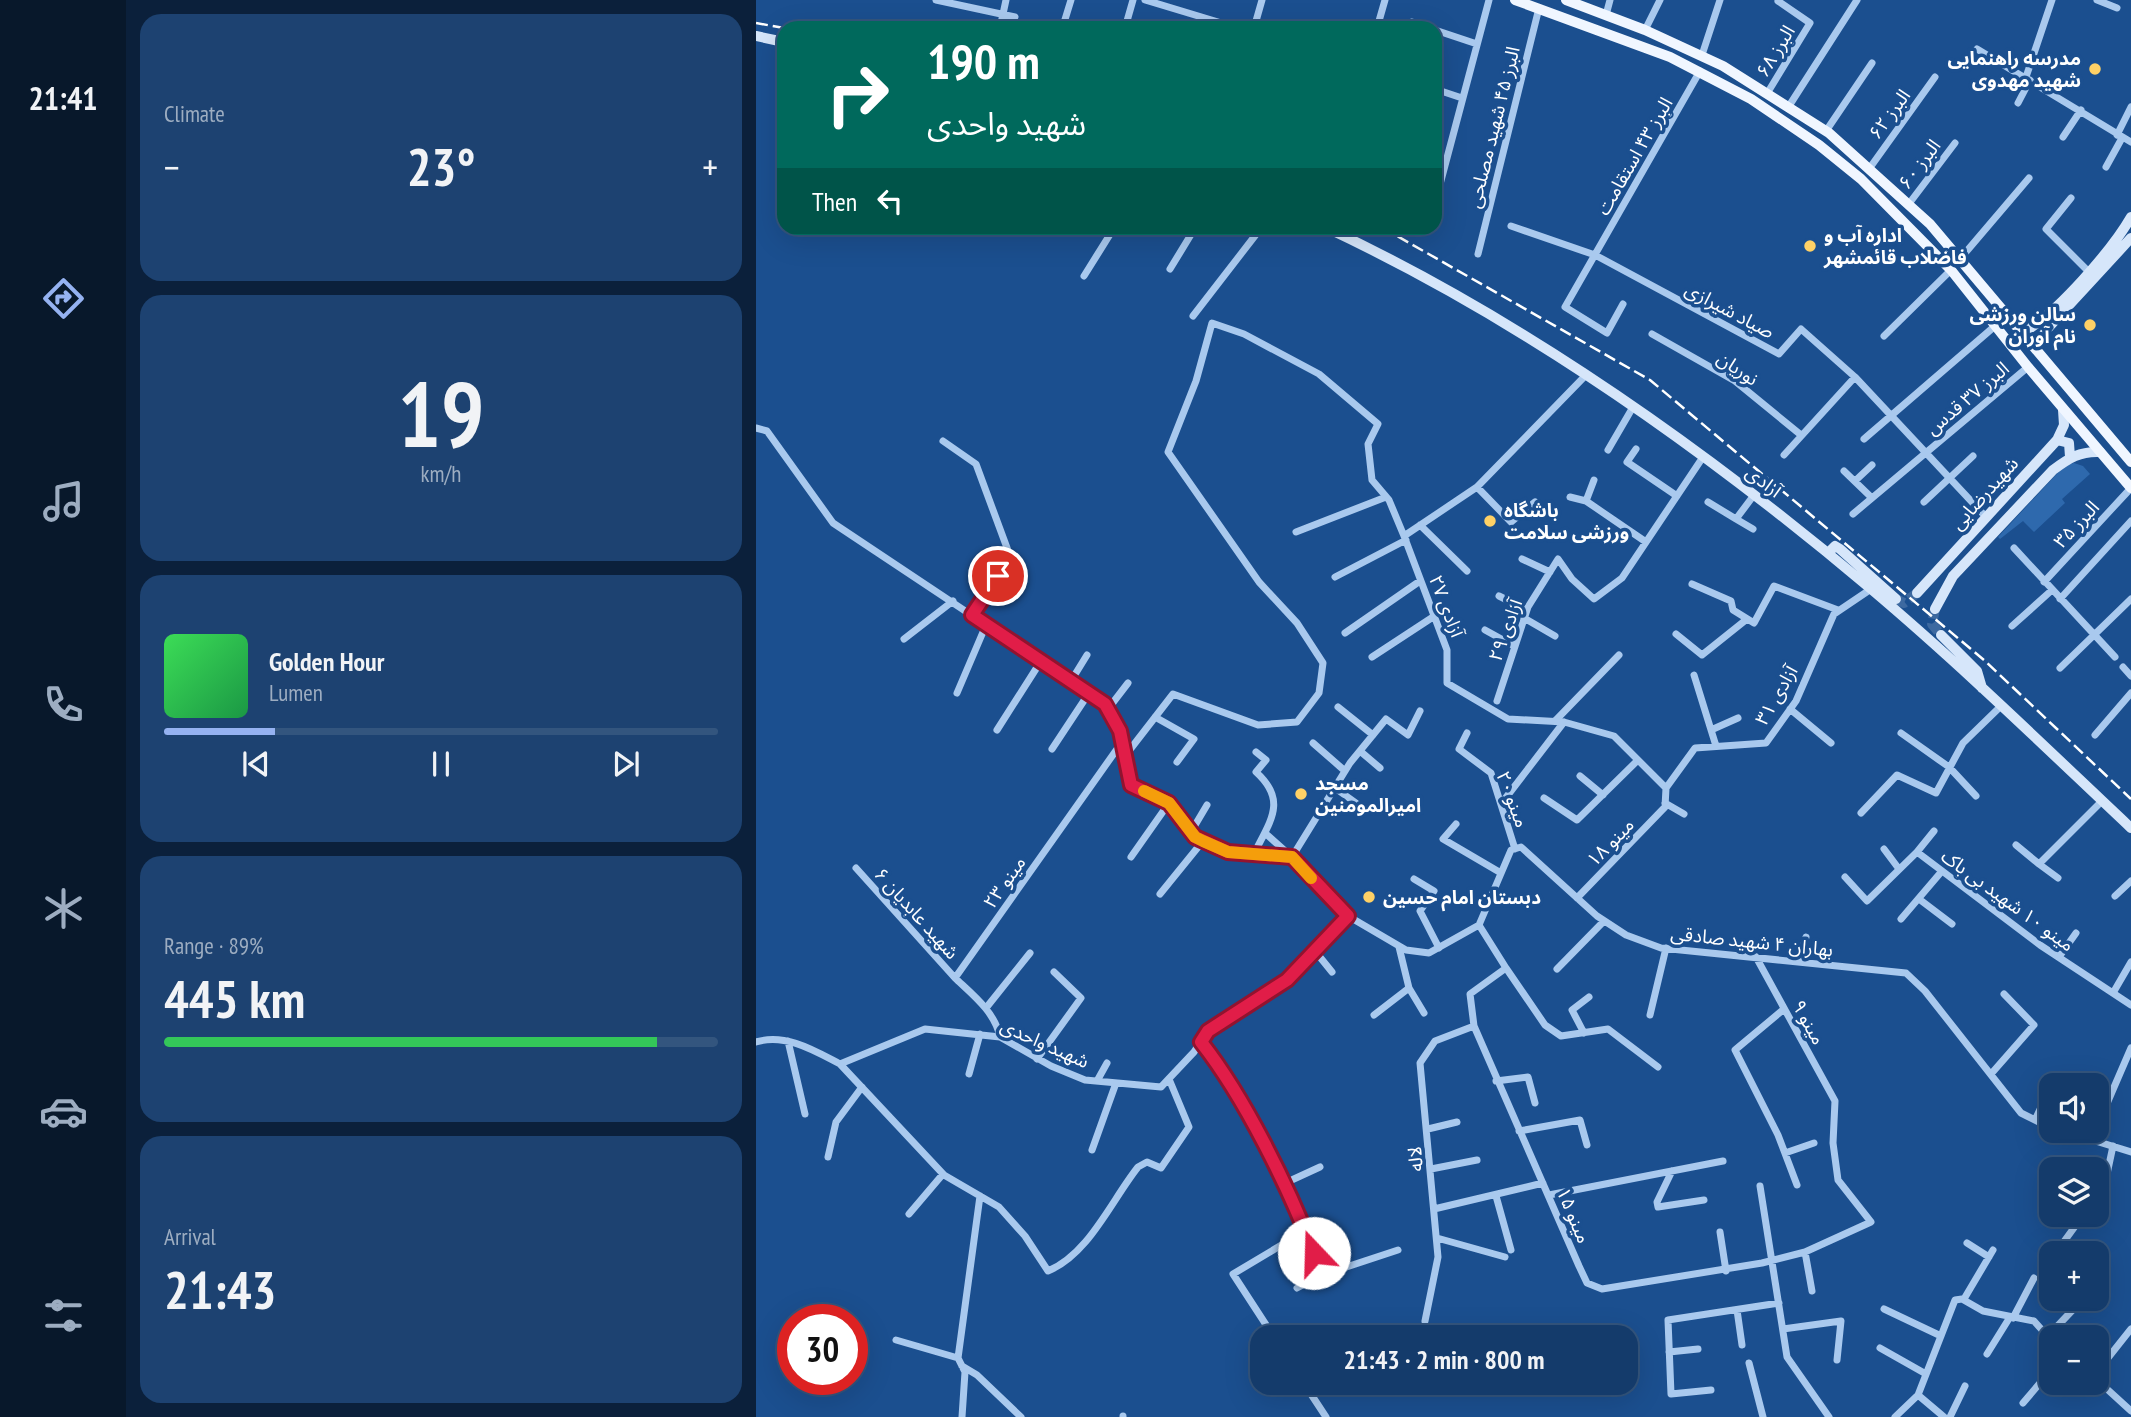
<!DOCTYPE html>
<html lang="en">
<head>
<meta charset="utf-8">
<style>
	body { margin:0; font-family:"PT Sans Narrow","Noto Sans Arabic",sans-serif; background:#1d4271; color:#f1f3f6; height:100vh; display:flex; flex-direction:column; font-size:26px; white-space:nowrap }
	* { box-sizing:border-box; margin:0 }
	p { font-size:23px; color:#9dadc1 }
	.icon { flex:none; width:38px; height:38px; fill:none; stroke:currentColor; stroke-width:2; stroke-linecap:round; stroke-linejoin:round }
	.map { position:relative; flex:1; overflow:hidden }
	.side { display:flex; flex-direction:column; gap:14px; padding:14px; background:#0b203b; width:630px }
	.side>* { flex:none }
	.top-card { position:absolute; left:21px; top:21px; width:665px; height:214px; border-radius:21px; box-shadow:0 7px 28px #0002,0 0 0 2px #33557e; background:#00695c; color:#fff; overflow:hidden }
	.controls { position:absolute; left:1283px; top:1073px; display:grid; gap:14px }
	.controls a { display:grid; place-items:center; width:70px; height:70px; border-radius:14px; background:#143b6b; box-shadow:0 7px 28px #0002,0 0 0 2px #33557e; font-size:35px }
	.speed { position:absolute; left:21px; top:1304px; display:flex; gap:14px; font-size:35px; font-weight:700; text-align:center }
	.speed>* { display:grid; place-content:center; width:91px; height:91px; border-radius:50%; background:#143b6b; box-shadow:0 7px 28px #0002,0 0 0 2px #33557e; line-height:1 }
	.speed .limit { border:10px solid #d22; background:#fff; color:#111 }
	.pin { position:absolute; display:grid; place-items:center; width:60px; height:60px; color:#fff; margin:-30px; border:4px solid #fff; border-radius:50%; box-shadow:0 2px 7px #0007 }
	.me { position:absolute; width:77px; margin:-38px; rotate:339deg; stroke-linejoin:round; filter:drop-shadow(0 0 5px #0008) }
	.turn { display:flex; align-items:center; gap:24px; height:147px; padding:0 35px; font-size:32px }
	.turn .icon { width:91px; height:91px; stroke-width:2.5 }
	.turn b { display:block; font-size:49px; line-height:60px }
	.then { display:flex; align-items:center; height:66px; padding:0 35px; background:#0003; gap:14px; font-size:26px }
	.big { font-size:52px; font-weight:600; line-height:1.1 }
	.side .card { flex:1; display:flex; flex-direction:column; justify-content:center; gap:10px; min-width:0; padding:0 24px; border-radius:21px; background:#1d4271 }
	.side .dial { align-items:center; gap:0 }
	.dial b { font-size:91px; line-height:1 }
	.song { display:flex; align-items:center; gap:21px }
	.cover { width:84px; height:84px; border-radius:10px; background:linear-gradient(135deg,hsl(130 70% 55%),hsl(140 70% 35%)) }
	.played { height:7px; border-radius:4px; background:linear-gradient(90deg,#95b2f1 20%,#33557e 20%) }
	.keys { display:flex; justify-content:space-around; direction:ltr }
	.heat { display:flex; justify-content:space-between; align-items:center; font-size:38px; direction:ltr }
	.charge { height:10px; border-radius:5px; background:linear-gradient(90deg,#34c759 89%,#33557e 0) }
	.trip { position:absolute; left:494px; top:1325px; width:388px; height:70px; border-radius:21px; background:#143b6b; box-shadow:0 7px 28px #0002,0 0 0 2px #33557e; font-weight:600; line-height:70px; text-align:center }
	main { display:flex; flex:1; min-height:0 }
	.dock { display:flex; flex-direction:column; width:126px; justify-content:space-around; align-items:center; background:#08182b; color:#9dadc1 }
	.dock .icon { width:49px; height:49px }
	.dock .selected { color:#95b2f1 }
	.dock b { font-size:32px; color:#f1f3f6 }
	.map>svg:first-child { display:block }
	.green { fill:#2e69ad }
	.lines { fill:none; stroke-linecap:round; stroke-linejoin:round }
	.secondary-tunnel { stroke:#3d69a0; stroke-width:10; stroke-dasharray:10 5; stroke-linecap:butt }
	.street { stroke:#a9c9ee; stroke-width:7 }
	.secondary { stroke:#d6e6fa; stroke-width:10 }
	.primary { stroke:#f0f6ff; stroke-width:10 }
	.rail { stroke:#fff; stroke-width:2.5; stroke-dasharray:12 5; stroke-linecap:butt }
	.route-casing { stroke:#92132f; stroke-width:18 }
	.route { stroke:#e11d48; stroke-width:12 }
	.slow { stroke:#f59e0b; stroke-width:12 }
	.poi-dot { fill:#ffd166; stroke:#1b4f8f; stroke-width:2.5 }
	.labels { text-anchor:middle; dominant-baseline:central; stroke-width:7; stroke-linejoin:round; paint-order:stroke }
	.street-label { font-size:19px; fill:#fff; stroke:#1b4f8f }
	.poi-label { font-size:19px; font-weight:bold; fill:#fff; stroke:#1b4f8f; text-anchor:start }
</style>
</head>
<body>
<main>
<nav class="dock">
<b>21:41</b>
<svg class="icon selected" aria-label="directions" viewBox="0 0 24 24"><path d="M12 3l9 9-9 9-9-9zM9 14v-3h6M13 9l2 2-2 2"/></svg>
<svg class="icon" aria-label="music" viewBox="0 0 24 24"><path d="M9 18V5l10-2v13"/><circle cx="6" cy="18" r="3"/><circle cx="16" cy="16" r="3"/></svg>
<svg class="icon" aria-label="phone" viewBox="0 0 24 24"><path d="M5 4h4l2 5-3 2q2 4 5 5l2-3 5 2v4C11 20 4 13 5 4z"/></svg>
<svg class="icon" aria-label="climate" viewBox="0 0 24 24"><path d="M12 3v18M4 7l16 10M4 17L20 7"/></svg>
<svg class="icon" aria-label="car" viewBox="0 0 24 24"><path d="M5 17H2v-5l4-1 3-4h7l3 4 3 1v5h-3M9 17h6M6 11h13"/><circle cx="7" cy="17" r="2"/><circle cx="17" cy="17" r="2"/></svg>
<svg class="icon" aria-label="filters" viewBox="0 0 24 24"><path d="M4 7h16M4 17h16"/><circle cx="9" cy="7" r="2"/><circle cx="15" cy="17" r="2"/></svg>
</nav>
<section class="side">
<div class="card"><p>Climate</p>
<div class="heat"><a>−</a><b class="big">23°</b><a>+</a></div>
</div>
<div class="card dial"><b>19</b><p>km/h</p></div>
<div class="card">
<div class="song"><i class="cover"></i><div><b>Golden Hour</b><p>Lumen</p></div></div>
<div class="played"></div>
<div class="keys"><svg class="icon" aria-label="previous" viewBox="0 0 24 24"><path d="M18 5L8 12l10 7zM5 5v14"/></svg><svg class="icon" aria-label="pause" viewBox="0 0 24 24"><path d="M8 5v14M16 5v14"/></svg><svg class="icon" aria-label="next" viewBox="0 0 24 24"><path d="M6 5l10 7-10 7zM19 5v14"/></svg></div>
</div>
<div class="card"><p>Range · 89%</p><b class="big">445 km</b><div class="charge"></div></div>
<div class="card"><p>Arrival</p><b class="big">21:43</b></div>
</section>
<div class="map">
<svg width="1375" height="1417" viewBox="0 0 1375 1417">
	<rect width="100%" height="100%" fill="#1b4f8f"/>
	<path class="green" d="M1318,463L1327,466L1334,474L1306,499L1309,503L1278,532L1267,521L1244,539L1242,537L1309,465Z"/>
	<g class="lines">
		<path class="secondary-tunnel" d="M1140,599L1148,603L1161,593
			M1179,609L1176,624L1185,635"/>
		<path class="street" d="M180,0L259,17
			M389,0L482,28
			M1341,0L1361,8
			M850,15L854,0
			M656,22L674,28
			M307,26L315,0
			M244,28L250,0
			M369,28L377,0
			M498,28L506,0
			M621,28L629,0
			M679,30L721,44
			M889,30L904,0
			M1221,49L1375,142
			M946,55L964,0
			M1270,77L1296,0
			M679,89L706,98
			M1012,92L1054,23L1022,1
			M1262,103L1274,80
			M1033,106L1101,0
			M1070,131L1116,63
			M1361,135L1375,107
			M1307,137L1325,110
			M1350,167L1366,138
			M1113,169L1179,77
			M1315,198L1290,229L1332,271
			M679,203L733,0
			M1152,205L1199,143
			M755,226L839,255L1023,354L1045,329L1099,377L1230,517
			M672,231L673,228
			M722,254L783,8
			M1204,259L1273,178
			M414,269L439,228
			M328,276L358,228
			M867,304L851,333L809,307L944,71
			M437,316L505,228
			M896,334L979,381L1045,435
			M1128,336L1195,270
			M830,375L721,487L648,536L691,650V683L752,719L808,722L858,736L910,788
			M0,428L11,431L77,523L349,704L364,731L375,785L413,803L439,837L473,852L536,857L592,916L650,950L673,953L723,925L755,850L765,847L841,916L870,935L905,948L1150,973L1169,991L1265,1113L1295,1128
			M1108,439L1239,326
			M187,441L220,464L254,556L216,615
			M880,449L871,462L921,496
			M852,450L877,407
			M1028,455L1099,377
			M1088,471L1116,498
			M838,480L830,501L890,542
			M1099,481L1116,465
			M721,487L755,522L779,502
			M814,497L830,501
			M952,502L980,519L998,495
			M1168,502L1217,456
			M1097,514L1272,367
			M980,519L997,529
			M664,525L711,571
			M540,532L630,497
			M1258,548L1359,657
			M766,559L794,572
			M579,577L650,540
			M1288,582L1375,488
			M936,584L975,601L977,610L998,623L1018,586L1082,610
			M743,596L771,610
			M1304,599L1375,521
			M768,618L799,636
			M1256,626L1296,590
			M729,630L758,646
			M589,633L664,581
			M920,634L946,655L991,619
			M148,639L197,601
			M616,657L677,617
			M1367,667L1375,676
			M1304,668L1375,599
			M938,675L960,746
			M315,681L331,655
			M201,693L230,625
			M741,701L772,607L802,559L816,579L838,599L866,578L947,457
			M582,707L617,735
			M352,709L372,683
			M1034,709L1075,743
			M399,717L438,739L421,762
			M799,721L863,655
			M241,730L285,661
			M955,730L982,718
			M711,733L703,749L735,773L759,849
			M1145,733L1193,767L1220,796
			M1339,735L1375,693
			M557,743L589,771
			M296,749L333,693
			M604,751L624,768
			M369,756L417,694L502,725L541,722L563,693L567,663L541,623L503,582L412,452L440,381L456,323L488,334L563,374L622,424L612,444L616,480L633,500L648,536
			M824,776L847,795
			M579,788L600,803
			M788,798L821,820L882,760
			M909,803L928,814
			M745,804L808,722
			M1105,813L1141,775L1180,793L1207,743L1245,706
			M700,824L687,839L745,873
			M435,832L451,805
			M509,833L536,857L594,763L630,719L652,735L664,711
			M1260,845L1283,864
			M1128,849L1143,869
			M1161,852L1178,831
			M498,854C514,821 532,801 500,772L510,760L500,752
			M375,857L413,803
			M100,868L199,978
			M1089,877L1111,901L1161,852L1284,945L1375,1005
			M1302,878L1283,864L1346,801
			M658,879L678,891L664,911L683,948
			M404,894L447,841
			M1359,896L1375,881
			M821,898L909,807L910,788L939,748L1010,743L1040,701L1078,614L1115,589
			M1163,899L1196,924
			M1145,919L1186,871
			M723,925L750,968L714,994L718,1026L823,1266L831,1283L846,1289L1006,1263L1049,1252L1115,1222L1082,1180L1077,1143L1079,1101L1000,957
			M559,951L576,972
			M1303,957L1320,933
			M1043,962L1050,937
			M750,968L789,1025L805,1036L852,1029L902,1067
			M801,969L848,921
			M653,988L668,1013
			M1357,993L1375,962
			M230,1008L274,953
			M1028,1009L979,1050L1022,1135L1041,1185
			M618,1015L653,988L643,947
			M894,1015L910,948
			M828,1033L816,1010L833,997
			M244,1037C239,1012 217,995 199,978L366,742
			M32,1041L49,1114
			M0,1042C30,1033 59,1051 84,1064L169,1029L244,1037L295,1066L329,1080L405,1087L438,1052L452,1031L531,980L592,916
			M445,1042C496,1109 536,1196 566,1275L541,1288
			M281,1059L325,998L298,972
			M84,1064L188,1175L243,1207L269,1236L292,1271C333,1254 355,1201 382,1167L391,1162L405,1168L433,1127L413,1079
			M213,1074L224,1034
			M1235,1074L1278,1025L1248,994
			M341,1081L351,1063
			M740,1081L772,1077L779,1103
			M1279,1120L1294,1088
			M672,1129L701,1122
			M1340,1129L1375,1048
			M1304,1130L1375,1152
			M763,1131L824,1120L831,1145
			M336,1150L360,1083
			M1029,1153L1058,1143
			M72,1157L80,1122L106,1087
			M675,1169L721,1160
			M916,1171L901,1202L902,1207L948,1200
			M527,1184L564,1167
			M1004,1186L1031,1357L1073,1417
			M793,1195L967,1161
			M740,1196L755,1250
			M1340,1198L1348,1188L1357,1146
			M678,1209L787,1183
			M153,1214L187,1174
			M964,1232L970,1271
			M681,1238L749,1257
			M1211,1243L1233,1257
			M1304,1247L1328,1214
			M1049,1252L1056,1291
			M566,1275L642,1250
			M1340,1285L1349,1276
			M1208,1299L1237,1250
			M1128,1309L1185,1336
			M981,1310L986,1345
			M1257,1318L1278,1278
			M669,1321L682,1257L664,1063L679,1041L718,1026
			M1027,1329L1085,1321L1081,1360
			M1292,1336L1328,1298
			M518,1337L477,1274L549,1231
			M140,1340L202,1358
			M1124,1348L1170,1374
			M913,1352L942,1349
			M1231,1354L1254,1317
			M993,1363L1007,1417
			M206,1366L221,1375L265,1417
			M1340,1373L1375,1329
			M1340,1379L1375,1411
			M547,1382L570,1417
			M955,1390L915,1394L912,1320L1023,1303
			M1162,1395L1188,1417
			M1267,1403L1295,1370
			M367,1416V1417
			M206,1417L209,1372L202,1358L224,1196
			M1139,1417L1162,1395L1199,1300L1206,1299L1227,1311L1278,1321L1295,1340
			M1194,1417L1209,1386"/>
		<path class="secondary" d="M0,36L28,42
			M571,228C767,320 949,449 1115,589C1205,665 1289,747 1375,828
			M1268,332C1301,313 1356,250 1375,217
			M1280,348L1291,329L1375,238
			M1301,440L1313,443L1314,457
			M1072,553L1079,546L1084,549L1140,599
			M1161,593L1301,440L1308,425L1307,410
			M1179,609L1197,576L1297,470C1313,458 1324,451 1344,452
			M1185,635L1221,671L1226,688"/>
		<path class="primary" d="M759,0L914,57L995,99L1063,145L1105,179L1195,270L1272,367L1375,488
			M810,0L889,30L967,66L1073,133L1174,224L1375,462"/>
		<path class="rail" d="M0,23L28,28
			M627,228L894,380L1228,660L1375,799"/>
	</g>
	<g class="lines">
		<g class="route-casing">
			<path id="route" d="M242,576L216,615L349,704L364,731L375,785L413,803L439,837L472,852L536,857L592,916L531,980L452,1031L445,1042C489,1098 532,1186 558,1253"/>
		</g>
		<use href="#route" class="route"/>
		<path class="slow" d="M388,791L413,803L439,837L447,841L472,852L536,857L555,878"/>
	</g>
	<g class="poi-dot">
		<circle cx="1339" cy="69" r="7"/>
		<circle cx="1054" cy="246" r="7"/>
		<circle cx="1334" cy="325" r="7"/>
		<circle cx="734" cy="521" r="7"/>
		<circle cx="545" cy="794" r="7"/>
		<circle cx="613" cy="897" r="7"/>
	</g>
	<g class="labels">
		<g class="street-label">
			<text transform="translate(1019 51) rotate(-59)">البرز ۶۸</text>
			<text transform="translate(1133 114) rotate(-54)">البرز ۶۲</text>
			<text transform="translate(737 127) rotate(-76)">البرز ۴۵ شهید مصلحی</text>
			<text transform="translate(878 156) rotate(-60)">البرز ۴۳ استقامت</text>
			<text transform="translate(1163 164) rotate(-53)">البرز ۶۰</text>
			<text transform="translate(974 310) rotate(28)">صیاد شیرازی</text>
			<text transform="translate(982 368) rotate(34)">نوریان</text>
			<text transform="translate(1211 398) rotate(-40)">البرز ۳۷ قدس</text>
			<text transform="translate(1008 481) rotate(37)">آزادی</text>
			<text transform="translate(1228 493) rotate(-48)">شهیدرضایی</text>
			<text transform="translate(1320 524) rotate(-47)">البرز ۳۵</text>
			<text transform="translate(691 606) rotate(69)">آزادی ۲۷</text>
			<text transform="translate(749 630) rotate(-70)">آزادی ۲۹</text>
			<text transform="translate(1020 695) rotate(-60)">آزادی ۳۱</text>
			<text transform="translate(757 799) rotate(69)">مینو ۲۰</text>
			<text transform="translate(854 842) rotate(-46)">مینو ۱۸</text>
			<text transform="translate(248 882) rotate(-55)">مینو ۲۳</text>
			<text transform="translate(1252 900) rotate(36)">مینو ۱۰ شهید بی باک</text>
			<text transform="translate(161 913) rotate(48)">شهید عابدیان ۶</text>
			<text transform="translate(996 941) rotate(6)">بهاران ۴ شهید صادقی</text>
			<text transform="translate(1053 1022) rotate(61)">مینو ۹</text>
			<text transform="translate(289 1043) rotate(24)">شهید واحدی</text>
			<text transform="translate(659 1159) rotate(-95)">لاله</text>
			<text transform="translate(818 1215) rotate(67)">مینو ۱۵</text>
		</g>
		<g class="poi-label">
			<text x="1325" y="58" text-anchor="end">مدرسه راهنمایی<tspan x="1325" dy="22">شهید مهدوی</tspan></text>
			<text x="1068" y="235">اداره آب و<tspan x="1068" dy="22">فاضلاب قائمشهر</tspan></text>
			<text x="1320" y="314" text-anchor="end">سالن ورزشی<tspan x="1320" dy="22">نام آوران</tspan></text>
			<text x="748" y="510">باشگاه<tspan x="748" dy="22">ورزشی سلامت</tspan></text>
			<text x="559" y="783">مسجد<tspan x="559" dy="22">امیرالمومنین</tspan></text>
			<text x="627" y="897">دبستان امام حسین</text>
		</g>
	</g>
</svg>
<div class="controls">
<a><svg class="icon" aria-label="sound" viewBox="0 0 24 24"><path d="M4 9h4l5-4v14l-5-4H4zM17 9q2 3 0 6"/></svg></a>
<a><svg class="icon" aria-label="layers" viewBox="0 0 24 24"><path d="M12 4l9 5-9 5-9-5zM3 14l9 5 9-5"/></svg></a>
<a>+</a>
<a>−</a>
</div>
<div class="speed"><div class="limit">30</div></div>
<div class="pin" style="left:242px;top:576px;background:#d93025"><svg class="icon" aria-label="arrive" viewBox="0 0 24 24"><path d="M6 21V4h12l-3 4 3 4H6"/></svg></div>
<svg class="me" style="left:558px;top:1253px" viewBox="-20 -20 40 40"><circle r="19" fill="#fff"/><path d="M0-13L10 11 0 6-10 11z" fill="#e11d48"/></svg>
<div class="trip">21:43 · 2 min · 800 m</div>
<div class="top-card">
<div class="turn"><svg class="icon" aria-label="right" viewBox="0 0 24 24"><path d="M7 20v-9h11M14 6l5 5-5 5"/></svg><div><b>190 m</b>شهید واحدی</div></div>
<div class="then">Then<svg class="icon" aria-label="left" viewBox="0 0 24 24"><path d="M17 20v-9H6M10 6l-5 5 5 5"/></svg></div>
</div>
</div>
</main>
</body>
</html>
